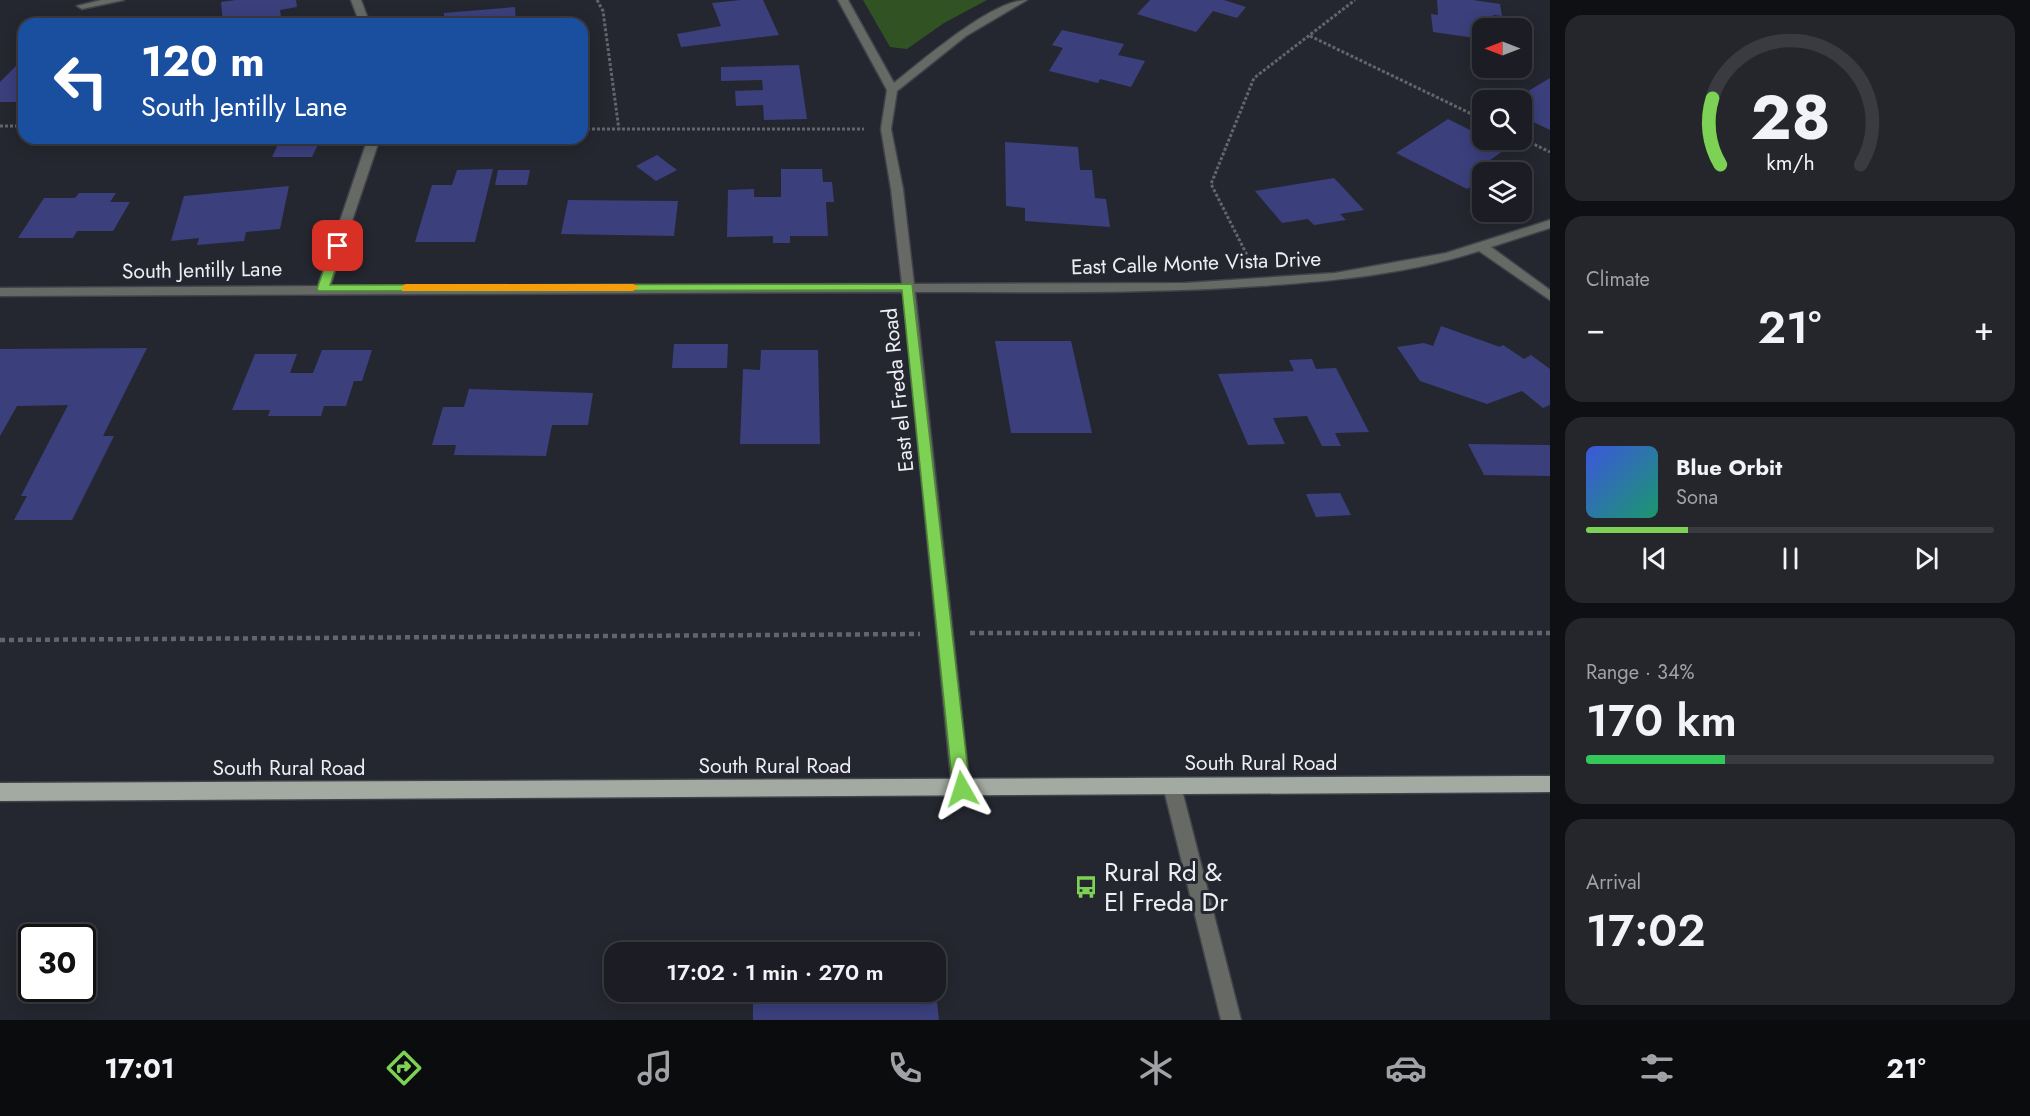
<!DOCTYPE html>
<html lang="en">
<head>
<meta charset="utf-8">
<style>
	body { margin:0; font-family:Jost,sans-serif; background:#25262c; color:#f1f3f6; height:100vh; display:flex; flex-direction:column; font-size:22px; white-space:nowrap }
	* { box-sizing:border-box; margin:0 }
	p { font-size:20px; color:#a0a2a6 }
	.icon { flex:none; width:33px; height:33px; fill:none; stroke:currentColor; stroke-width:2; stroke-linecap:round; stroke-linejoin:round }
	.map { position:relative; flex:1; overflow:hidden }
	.details { display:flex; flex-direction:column; gap:15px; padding:15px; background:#0f1014; width:480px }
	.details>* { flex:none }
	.hud { position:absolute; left:18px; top:18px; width:570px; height:126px; border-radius:18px; box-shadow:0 3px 15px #0003,0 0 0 2px #3a3b41; background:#1a4fa0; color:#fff; overflow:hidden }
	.needle { width:39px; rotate:270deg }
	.controls { position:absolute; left:1472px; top:18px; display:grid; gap:12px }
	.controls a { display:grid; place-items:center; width:60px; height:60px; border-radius:12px; background:#1c1d24; box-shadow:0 3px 15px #0003,0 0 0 2px #3a3b41; font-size:30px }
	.speed { position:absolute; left:18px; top:924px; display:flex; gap:12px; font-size:30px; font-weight:700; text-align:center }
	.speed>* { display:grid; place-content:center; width:78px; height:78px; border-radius:50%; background:#1c1d24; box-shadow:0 3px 15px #0003,0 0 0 2px #3a3b41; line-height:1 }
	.speed .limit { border:3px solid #111; border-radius:9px; background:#fff; color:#111 }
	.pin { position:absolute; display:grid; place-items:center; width:51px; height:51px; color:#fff; margin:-26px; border-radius:12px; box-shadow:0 3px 9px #0006 }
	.me { position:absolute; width:66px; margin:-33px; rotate:354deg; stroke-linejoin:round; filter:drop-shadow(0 0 4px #0008) }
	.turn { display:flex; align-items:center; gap:21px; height:126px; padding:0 24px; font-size:27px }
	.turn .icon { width:78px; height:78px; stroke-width:2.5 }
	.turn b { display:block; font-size:42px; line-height:51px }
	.big { font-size:45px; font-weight:600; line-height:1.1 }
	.details .widget { flex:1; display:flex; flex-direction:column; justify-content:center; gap:9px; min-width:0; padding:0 21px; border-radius:18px; background:#25262c }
	.details .dial { align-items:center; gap:0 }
	.dial svg { height:156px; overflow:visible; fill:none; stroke:#3a3b41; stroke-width:7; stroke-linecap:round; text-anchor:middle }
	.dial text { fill:#f1f3f6; stroke:none }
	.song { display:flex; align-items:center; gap:18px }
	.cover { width:72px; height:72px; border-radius:9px; background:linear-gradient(135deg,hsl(230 70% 55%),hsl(160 70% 35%)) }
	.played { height:6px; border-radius:3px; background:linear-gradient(90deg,#7dd154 25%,#3a3b41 25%) }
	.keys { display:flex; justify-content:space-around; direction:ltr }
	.heat { display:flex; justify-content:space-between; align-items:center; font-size:33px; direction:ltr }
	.charge { height:9px; border-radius:4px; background:linear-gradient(90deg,#34c759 34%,#3a3b41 0) }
	.trip { position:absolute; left:604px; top:942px; width:342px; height:60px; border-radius:18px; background:#1c1d24; box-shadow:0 3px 15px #0003,0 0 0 2px #3a3b41; font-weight:600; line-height:60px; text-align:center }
	.dock { display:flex; height:96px; justify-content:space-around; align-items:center; background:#0b0c0e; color:#a0a2a6 }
	.dock .icon { width:42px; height:42px }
	.dock .active { color:#7dd154 }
	.dock b { font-size:27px; color:#f1f3f6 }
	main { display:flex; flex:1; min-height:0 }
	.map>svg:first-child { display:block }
	.green { fill:#315222 }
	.building { fill:#3b3f7c }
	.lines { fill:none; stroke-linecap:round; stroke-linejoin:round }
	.minor-casing { stroke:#41434b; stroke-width:3 }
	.major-casing { stroke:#41434b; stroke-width:3 }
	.path-far2 { stroke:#63656d; stroke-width:3; stroke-dasharray:3 2; stroke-linecap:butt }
	.path-far1 { stroke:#63656d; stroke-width:4; stroke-dasharray:4.5 3; stroke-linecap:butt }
	.path { stroke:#63656d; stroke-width:4.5; stroke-dasharray:5 4; stroke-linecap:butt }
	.minor { fill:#666964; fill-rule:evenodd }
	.major { fill:#a3aaa1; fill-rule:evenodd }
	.route { fill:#7dd154; stroke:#518837; stroke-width:1.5 }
	.slow { fill:#f59e0b }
	.labels { text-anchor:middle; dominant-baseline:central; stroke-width:6; stroke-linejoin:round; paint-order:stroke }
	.street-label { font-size:21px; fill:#edeef4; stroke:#252730 }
	.near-poi-label { font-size:26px; fill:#edeef4; stroke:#252730; text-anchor:start }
</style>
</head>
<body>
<main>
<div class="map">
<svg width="1550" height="1020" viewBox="0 0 1550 1020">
	<rect width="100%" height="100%" fill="#252730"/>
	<path class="green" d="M863,0H987L944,23L907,49L890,47Z"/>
	<path class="building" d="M236,0H296L297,7L280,10L282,24H223L221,2Z
		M741,0H763L779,35L681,47L677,34L721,26L712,3Z
		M1150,0H1224L1246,7L1237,18L1213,11L1196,32L1137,14Z
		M1437,0H1473L1500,4L1502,16L1493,15L1496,28H1482V39L1433,32L1431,14L1438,15Z
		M515,7L516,24H444V13Z
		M1062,30L1124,44L1118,55L1145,61L1131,87L1100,79L1098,83L1049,71L1063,48L1052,45Z
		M21,61H24V102H0V82Z
		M799,65L807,119L764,120L763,105L736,106L735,91L763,90L762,80L721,81V67Z
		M1550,78V130L1521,116V100H1513Z
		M1448,119L1482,136V140H1489L1507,148L1478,169L1486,172H1482V179L1467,189L1396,153Z
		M281,138H321L312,157H272Z
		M1005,142L1078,147L1080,170H1092L1095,198L1106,199L1110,227L1025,221V208L1006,206Z
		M657,155L677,170L656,181L636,166Z
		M493,169L475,242H415L432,185H452L457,170Z
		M781,169H822L823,182H832L834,202H826L828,236H790V243H773V236L727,237L728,190L754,189V197H781Z
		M498,170H530L527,185H495Z
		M1334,178L1364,210L1340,214L1346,220L1314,225L1308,219L1282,223L1255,191Z
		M289,186L280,229L246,232L244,241L197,245L199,238L171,241L184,196Z
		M79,193H116L110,202H130L113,231H77L73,238H18L44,198H75Z
		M568,200L678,201L674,236L561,234Z
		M1441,326L1500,347L1503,345L1524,359L1531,355L1550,369V405L1543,408L1522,391L1487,404L1420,381L1397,347L1424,343L1433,346Z
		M995,341H1071L1092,433H1011Z
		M674,344H728L727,368H672Z
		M147,348L103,436H114L72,520H14L27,496H21L68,405L17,406L0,436V349Z
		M322,350H372L362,381H354L346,406H324L321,416H268L270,410H232L255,354H297L290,373H313Z
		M761,350H818L820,444H740L743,369L760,370Z
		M1312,359L1316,369L1336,368L1369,432L1335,433L1341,446H1322L1307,416L1273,418L1285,444L1248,445L1218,374L1294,371L1289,360Z
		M469,389L593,393L588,425H552L546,456L454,455L456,445H432L443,407H464Z
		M1468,444L1550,445V476L1484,475Z
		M1340,493L1351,515L1316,517L1306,494Z
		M753,992H936L939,1020H753Z"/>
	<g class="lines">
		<g class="minor-casing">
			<path id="minor" d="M101,0H124L82,9L77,6Z
				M351,0H361L370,24H360Z
				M838,0H848L894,83C922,61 992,0 1027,0L966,36L897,91L891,129L903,189L914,284L1185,283L1335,273L1446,253L1550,220V228L1491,247L1550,290V300L1479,251C1409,274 1334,281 1260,286C1146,294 1030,292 915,292L970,789L967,795L961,797L955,795L952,789L903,292L0,296V288L318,286L368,138H380L330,286L902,284L891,189L881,129L887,90Z
				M1172,778L1178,780L1181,786L1241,1020H1221L1163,786L1166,780Z"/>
		</g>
		<g class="major-casing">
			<path id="major" d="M1550,776V792L0,801V783Z"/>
		</g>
		<path class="path-far2" d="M597,0L603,11L619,130
			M1310,36L1482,119
			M0,126H24
			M582,129H864
			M1521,138L1550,152
			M1249,259L1211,184L1254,78L1355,0"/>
		<path class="path-far1" d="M1248,258L1250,262"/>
		<path class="path" d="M970,633H1550
			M0,640L920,634"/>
		<use href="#minor" class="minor"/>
		<use href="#major" class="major"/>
	</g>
	<path class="route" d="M338,242L343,246L330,285L912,284L970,789L967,794L962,796L956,794L953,789L902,290L319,291L317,289L332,246Z"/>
	<path class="slow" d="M406,284H633L639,287L633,291H402V286Z"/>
	<defs>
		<g id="bus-bare" transform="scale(1.8)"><path d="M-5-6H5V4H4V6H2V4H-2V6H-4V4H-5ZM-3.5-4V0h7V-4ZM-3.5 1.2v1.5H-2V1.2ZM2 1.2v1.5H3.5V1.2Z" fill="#7dd154" stroke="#252730" stroke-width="2.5" paint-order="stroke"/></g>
	</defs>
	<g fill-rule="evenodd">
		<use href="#bus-bare" x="1086" y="887"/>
	</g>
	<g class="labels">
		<g class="street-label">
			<text transform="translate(1196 263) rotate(-2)">East Calle Monte Vista Drive</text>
			<text transform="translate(202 270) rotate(-1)">South Jentilly Lane</text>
			<text transform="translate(898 390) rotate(-96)">East el Freda Road</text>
			<text x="1261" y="763">South Rural Road</text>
			<text x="775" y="766">South Rural Road</text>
			<text x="289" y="768">South Rural Road</text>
		</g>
		<g class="near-poi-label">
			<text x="1104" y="872">Rural Rd &amp;<tspan x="1104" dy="30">El Freda Dr</tspan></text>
		</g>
	</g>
</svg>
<div class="controls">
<a><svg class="needle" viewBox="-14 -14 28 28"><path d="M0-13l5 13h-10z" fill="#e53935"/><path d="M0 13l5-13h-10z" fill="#a0a2a6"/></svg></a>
<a><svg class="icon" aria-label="search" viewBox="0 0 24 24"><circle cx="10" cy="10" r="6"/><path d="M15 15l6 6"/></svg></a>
<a><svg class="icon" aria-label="layers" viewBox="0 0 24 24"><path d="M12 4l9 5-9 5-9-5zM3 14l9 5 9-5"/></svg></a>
</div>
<div class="speed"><div class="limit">30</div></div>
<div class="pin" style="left:338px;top:246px;background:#d93025"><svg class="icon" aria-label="arrive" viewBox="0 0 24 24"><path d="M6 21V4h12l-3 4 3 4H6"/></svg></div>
<svg class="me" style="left:962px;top:789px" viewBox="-20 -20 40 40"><path d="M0-17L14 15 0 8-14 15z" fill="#7dd154" stroke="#fff" stroke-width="4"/></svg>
<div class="trip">17:02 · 1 min · 270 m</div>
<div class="hud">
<div class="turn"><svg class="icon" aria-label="left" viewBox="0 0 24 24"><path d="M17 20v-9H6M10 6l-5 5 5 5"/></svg><div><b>120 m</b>South Jentilly Lane</div></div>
</div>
</div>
<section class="details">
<div class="widget dial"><svg viewBox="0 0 100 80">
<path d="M14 69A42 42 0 1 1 86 69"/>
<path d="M14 69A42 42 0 0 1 10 35" stroke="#7dd154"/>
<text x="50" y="56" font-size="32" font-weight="700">28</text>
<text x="50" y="72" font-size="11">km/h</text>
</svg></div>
<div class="widget"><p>Climate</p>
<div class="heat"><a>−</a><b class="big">21°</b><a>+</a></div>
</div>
<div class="widget">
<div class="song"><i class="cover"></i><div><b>Blue Orbit</b><p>Sona</p></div></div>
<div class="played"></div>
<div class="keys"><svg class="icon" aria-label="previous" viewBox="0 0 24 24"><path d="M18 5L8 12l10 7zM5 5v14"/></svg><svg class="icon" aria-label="pause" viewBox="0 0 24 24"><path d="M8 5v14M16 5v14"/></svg><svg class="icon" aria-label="next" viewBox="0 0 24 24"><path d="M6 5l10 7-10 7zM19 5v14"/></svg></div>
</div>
<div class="widget"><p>Range · 34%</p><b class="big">170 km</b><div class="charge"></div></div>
<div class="widget"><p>Arrival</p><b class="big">17:02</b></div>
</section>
</main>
<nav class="dock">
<b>17:01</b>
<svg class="icon active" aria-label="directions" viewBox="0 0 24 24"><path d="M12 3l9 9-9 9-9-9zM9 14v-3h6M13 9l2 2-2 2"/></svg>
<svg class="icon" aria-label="music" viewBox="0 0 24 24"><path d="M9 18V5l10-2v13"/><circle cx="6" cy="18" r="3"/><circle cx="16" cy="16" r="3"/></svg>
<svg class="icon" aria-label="phone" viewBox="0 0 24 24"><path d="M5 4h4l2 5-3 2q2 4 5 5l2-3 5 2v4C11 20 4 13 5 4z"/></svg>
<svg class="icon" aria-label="climate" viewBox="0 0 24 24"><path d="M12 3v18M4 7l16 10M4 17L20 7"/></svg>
<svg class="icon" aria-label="car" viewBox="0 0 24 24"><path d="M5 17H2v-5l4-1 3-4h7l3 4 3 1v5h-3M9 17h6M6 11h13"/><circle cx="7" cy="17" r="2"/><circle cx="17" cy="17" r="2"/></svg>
<svg class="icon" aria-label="filters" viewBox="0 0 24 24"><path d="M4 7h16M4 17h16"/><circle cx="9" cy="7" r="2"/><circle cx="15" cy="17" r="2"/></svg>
<b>21°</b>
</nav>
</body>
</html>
